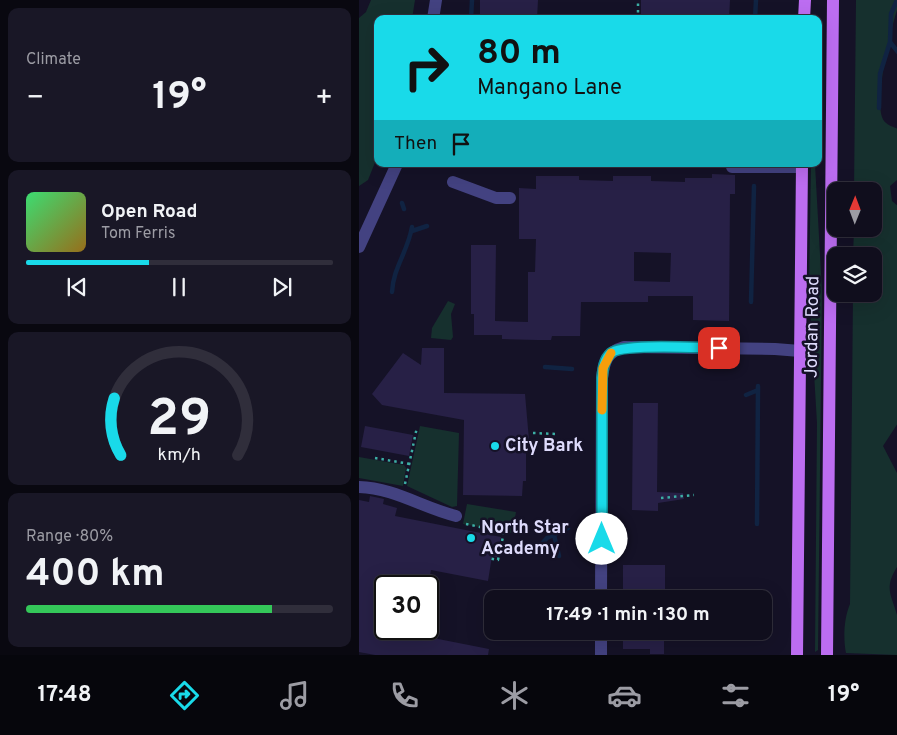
<!DOCTYPE html>
<html lang="en">
<head>
<meta charset="utf-8">
<style>
	body { margin:0; font-family:Overpass,sans-serif; background:#191726; color:#f1f3f6; height:100vh; display:flex; flex-direction:column; font-size:19px; white-space:nowrap }
	* { box-sizing:border-box; margin:0 }
	p { font-size:16px; color:#9c9ca4 }
	.icon { flex:none; width:28px; height:28px; fill:none; stroke:currentColor; stroke-width:2; stroke-linecap:round; stroke-linejoin:round }
	.map { position:relative; flex:1; overflow:hidden }
	.side { display:flex; flex-direction:column; gap:8px; padding:8px; background:#090810; width:359px }
	.side>* { flex:none }
	.banner { position:absolute; left:15px; top:15px; width:448px; height:152px; border-radius:10px; box-shadow:0 5px 20px #0002,0 0 0 1px #302e3b; background:#19dae9; color:#111; overflow:hidden }
	.needle { width:32px; rotate:1deg }
	.fabs { position:absolute; left:468px; top:182px; display:grid; gap:10px }
	.fabs a { display:grid; place-items:center; width:55px; height:55px; border-radius:10px; background:#100e1d; box-shadow:0 5px 20px #0002,0 0 0 1px #302e3b; font-size:25px }
	.speed { position:absolute; left:15px; top:575px; display:flex; gap:10px; font-size:25px; font-weight:700; text-align:center }
	.speed>* { display:grid; place-content:center; width:65px; height:65px; border-radius:50%; background:#100e1d; box-shadow:0 5px 20px #0002,0 0 0 1px #302e3b; line-height:1 }
	.speed .limit { border:2px solid #111; border-radius:8px; background:#fff; color:#111 }
	.pin { position:absolute; display:grid; place-items:center; width:42px; height:42px; color:#fff; margin:-21px; border-radius:10px; box-shadow:0 2px 8px #0006 }
	.me { position:absolute; width:55px; margin:-28px; rotate:0deg; stroke-linejoin:round; filter:drop-shadow(0 0 4px #0008) }
	.turn { display:flex; align-items:center; gap:18px; height:105px; padding:0 20px; font-size:22px }
	.turn .icon { width:65px; height:65px; stroke-width:2.5 }
	.turn b { display:block; font-size:35px; line-height:42px }
	.then { display:flex; align-items:center; height:48px; padding:0 20px; background:#0003; gap:10px; font-size:19px }
	.big { font-size:38px; font-weight:700; line-height:1.1 }
	.side .card { flex:1; display:flex; flex-direction:column; justify-content:center; gap:8px; min-width:0; padding:0 18px; border-radius:10px; background:#191726 }
	.side .dial { align-items:center; gap:0 }
	.dial svg { height:130px; overflow:visible; fill:none; stroke:#302e3b; stroke-width:7; stroke-linecap:round; text-anchor:middle }
	.dial text { fill:#f1f3f6; stroke:none }
	.song { display:flex; align-items:center; gap:15px }
	.cover { width:60px; height:60px; border-radius:8px; background:linear-gradient(135deg,hsl(140 70% 55%),hsl(40 70% 35%)) }
	.played { height:5px; border-radius:2px; background:linear-gradient(90deg,#19dae9 40%,#302e3b 40%) }
	.keys { display:flex; justify-content:space-around; direction:ltr }
	.heat { display:flex; justify-content:space-between; align-items:center; font-size:28px; direction:ltr }
	.charge { height:8px; border-radius:4px; background:linear-gradient(90deg,#34c759 80%,#302e3b 0) }
	.trip { position:absolute; left:125px; top:590px; width:288px; height:50px; border-radius:10px; background:#100e1d; box-shadow:0 5px 20px #0002,0 0 0 1px #302e3b; font-weight:700; line-height:50px; text-align:center }
	.menu { display:flex; height:80px; justify-content:space-around; align-items:center; background:#06060c; color:#9c9ca4 }
	.menu .icon { width:35px; height:35px }
	.menu .selected { color:#19dae9 }
	.menu b { font-size:22px; color:#f1f3f6 }
	main { display:flex; flex:1; min-height:0 }
	.map>svg:first-child { display:block }
	.green { fill:#16302e }
	.lines { fill:none; stroke-linecap:round; stroke-linejoin:round }
	.stream { stroke:#102342; stroke-width:4.5 }
	.building { fill:#272046; fill-rule:evenodd }
	.path { stroke:#3cafa5; stroke-width:2.5; stroke-dasharray:2.5 4; stroke-linecap:butt }
	.minor { stroke:#434281; stroke-width:12 }
	.major { stroke:#bc6df1; stroke-width:12 }
	.route-casing { stroke:#108e97; stroke-width:12 }
	.route { stroke:#19dae9; stroke-width:9 }
	.slow { stroke:#f59e0b; stroke-width:9 }
	.poi-dot { fill:#19dae9; stroke:#151227; stroke-width:2 }
	.labels { text-anchor:middle; dominant-baseline:central; stroke-width:5; stroke-linejoin:round; paint-order:stroke }
	.street-label { font-size:18px; fill:#dedbfc; stroke:#151227 }
	.poi-label { font-size:18px; font-weight:bold; fill:#dedbfc; stroke:#151227; text-anchor:start }
</style>
</head>
<body>
<main>
<section class="side">
<div class="card"><p>Climate</p>
<div class="heat"><a>−</a><b class="big">19°</b><a>+</a></div>
</div>
<div class="card">
<div class="song"><i class="cover"></i><div><b>Open Road</b><p>Tom Ferris</p></div></div>
<div class="played"></div>
<div class="keys"><svg class="icon" aria-label="previous" viewBox="0 0 24 24"><path d="M18 5L8 12l10 7zM5 5v14"/></svg><svg class="icon" aria-label="pause" viewBox="0 0 24 24"><path d="M8 5v14M16 5v14"/></svg><svg class="icon" aria-label="next" viewBox="0 0 24 24"><path d="M6 5l10 7-10 7zM19 5v14"/></svg></div>
</div>
<div class="card dial"><svg viewBox="0 0 100 80">
<path d="M14 69A42 42 0 1 1 86 69"/>
<path d="M14 69A42 42 0 0 1 10 34" stroke="#19dae9"/>
<text x="50" y="56" font-size="32" font-weight="700">29</text>
<text x="50" y="72" font-size="11">km/h</text>
</svg></div>
<div class="card"><p>Range · 80%</p><b class="big">400 km</b><div class="charge"></div></div>
</section>
<div class="map">
<svg width="539" height="655" viewBox="0 0 539 655">
	<rect width="100%" height="100%" fill="#151227"/>
	<path class="green" d="M12,0H56L53,19H19V155L9,180L0,186V18L7,12Z
		M497,0H538V10C531,32 516,97 523,117C525,124 532,126 539,129L538,180L531,186L533,201L539,206V423L524,446L538,473V567C525,588 532,594 538,615C539,627 539,643 538,655L487,653C484,638 485,618 491,604L494,294H514V256H494L495,229H514V191H495Z
		M452,164H456L463,291L459,650L456,652L458,423L450,289Z
		M89,301L96,304L92,314L94,337L92,340L72,338L73,328Z
		M61,426L100,433L98,506L93,507L48,486Z
		M0,457L45,465L47,468L44,486L0,478Z
		M108,504L157,512L153,533L104,524Z"/>
	<g class="lines">
		<path class="stream" d="M538,0L532,14L531,42L539,52
			M112,19L113,0
			M396,19L397,0
			M520,108L521,74L531,42
			M43,203L45,209
			M53,231L68,226
			M33,292C34,268 49,251 53,227
			M392,302L395,186
			M186,367L213,369
			M387,395L399,390
			M398,524L399,386
			M195,535L200,556
			M175,552L188,538L209,528"/>
	</g>
	<path class="building" d="M121,0H179L178,19H121Z
		M282,0H371L370,19H282Z
		M353,174L376,175V194H371L370,321L334,320V296H289V302H222L221,336H193L192,340H179L143,339V335H115V314H112V245H137L136,321L169,322V272H176L177,239H160V188L177,189V176H220V180L254,181V176H292V181L326,182V178H353ZM275,252L312,253L311,282L275,281Z
		M63,348H85V393L166,394L170,440H167V481H164L163,496L104,495L105,420L23,405L13,394L44,353L62,365Z
		M274,403H299L298,492L324,493L325,499L299,503V511L273,510Z
		M6,426L54,435L50,456L2,447Z
		M11,496L25,499L24,504L38,508L36,516L142,537L138,557L133,556L129,581L72,570L69,586H26V629H61L59,635L130,649L129,655H16L0,652V500L10,502Z
		M264,565H306V599H264Z
		M264,631H305V654H291V649H264Z"/>
	<g class="lines">
		<path class="path" d="M279,19V0
			M174,433L197,434
			M16,458L51,464
			M46,484L58,427
			M302,498L335,495
			M107,524L145,532L139,560L129,558"/>
		<path class="minor" d="M74,19L77,0
			M373,167H443
			M94,182L137,198H151
			M0,247L38,164
			M0,487C35,488 64,508 97,516
			M242,599L243,378C245,361 248,352 265,347L416,349L441,351
			M242,655V631"/>
		<path class="major" d="M445,19L446,0
			M438,655L443,164
			M468,655L474,0"/>
	</g>
	<g class="lines">
		<g class="route-casing">
			<path id="route" d="M243,539V378C244,369 245,359 252,353C264,343 341,348 360,348"/>
		</g>
		<use href="#route" class="route"/>
		<path class="slow" d="M243,410L244,368L252,353"/>
	</g>
	<g class="poi-dot">
		<circle cx="136" cy="446" r="5"/>
		<circle cx="112" cy="538" r="5"/>
	</g>
	<g class="labels">
		<g class="street-label">
			<text transform="translate(454 327) rotate(-89)">Jordan Road</text>
		</g>
		<g class="poi-label">
			<text x="146" y="446">City Bark</text>
			<text x="122" y="528">North Star<tspan x="122" dy="21">Academy</tspan></text>
		</g>
	</g>
</svg>
<div class="fabs">
<a><svg class="needle" viewBox="-14 -14 28 28"><path d="M0-13l5 13h-10z" fill="#e53935"/><path d="M0 13l5-13h-10z" fill="#9c9ca4"/></svg></a>
<a><svg class="icon" aria-label="layers" viewBox="0 0 24 24"><path d="M12 4l9 5-9 5-9-5zM3 14l9 5 9-5"/></svg></a>
</div>
<div class="speed"><div class="limit">30</div></div>
<div class="pin" style="left:360px;top:348px;background:#d93025"><svg class="icon" aria-label="arrive" viewBox="0 0 24 24"><path d="M6 21V4h12l-3 4 3 4H6"/></svg></div>
<svg class="me" style="left:243px;top:539px" viewBox="-20 -20 40 40"><circle r="19" fill="#fff"/><path d="M0-13L10 11 0 6-10 11z" fill="#19dae9"/></svg>
<div class="trip">17:49 · 1 min · 130 m</div>
<div class="banner">
<div class="turn"><svg class="icon" aria-label="right" viewBox="0 0 24 24"><path d="M7 20v-9h11M14 6l5 5-5 5"/></svg><div><b>80 m</b>Mangano Lane</div></div>
<div class="then">Then<svg class="icon" aria-label="arrive" viewBox="0 0 24 24"><path d="M6 21V4h12l-3 4 3 4H6"/></svg></div>
</div>
</div>
</main>
<nav class="menu">
<b>17:48</b>
<svg class="icon selected" aria-label="directions" viewBox="0 0 24 24"><path d="M12 3l9 9-9 9-9-9zM9 14v-3h6M13 9l2 2-2 2"/></svg>
<svg class="icon" aria-label="music" viewBox="0 0 24 24"><path d="M9 18V5l10-2v13"/><circle cx="6" cy="18" r="3"/><circle cx="16" cy="16" r="3"/></svg>
<svg class="icon" aria-label="phone" viewBox="0 0 24 24"><path d="M5 4h4l2 5-3 2q2 4 5 5l2-3 5 2v4C11 20 4 13 5 4z"/></svg>
<svg class="icon" aria-label="climate" viewBox="0 0 24 24"><path d="M12 3v18M4 7l16 10M4 17L20 7"/></svg>
<svg class="icon" aria-label="car" viewBox="0 0 24 24"><path d="M5 17H2v-5l4-1 3-4h7l3 4 3 1v5h-3M9 17h6M6 11h13"/><circle cx="7" cy="17" r="2"/><circle cx="17" cy="17" r="2"/></svg>
<svg class="icon" aria-label="filters" viewBox="0 0 24 24"><path d="M4 7h16M4 17h16"/><circle cx="9" cy="7" r="2"/><circle cx="15" cy="17" r="2"/></svg>
<b>19°</b>
</nav>
</body>
</html>
